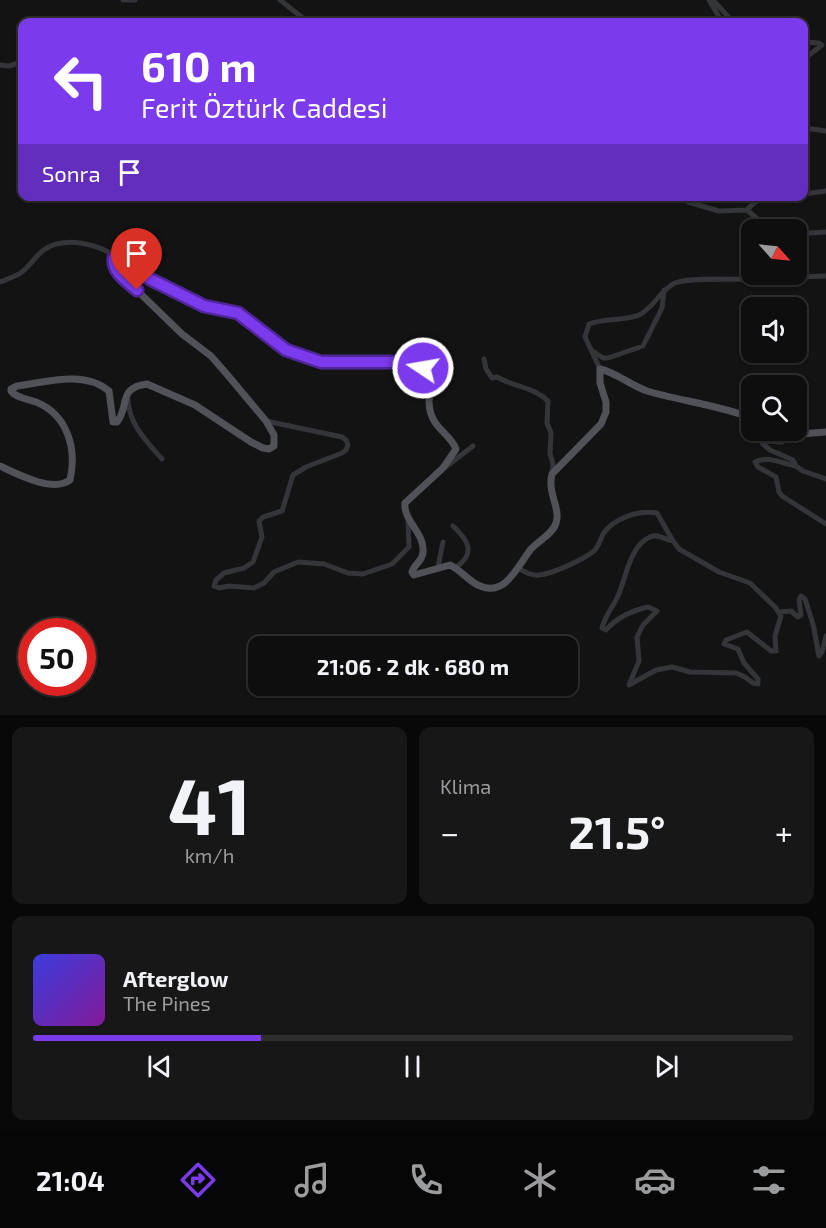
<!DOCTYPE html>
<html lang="tr">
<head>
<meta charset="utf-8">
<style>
	body { margin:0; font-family:"Exo 2",sans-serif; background:#171718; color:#f1f3f6; height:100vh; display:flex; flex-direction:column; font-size:22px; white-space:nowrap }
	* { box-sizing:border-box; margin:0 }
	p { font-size:20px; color:#9b9c9e }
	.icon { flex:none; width:33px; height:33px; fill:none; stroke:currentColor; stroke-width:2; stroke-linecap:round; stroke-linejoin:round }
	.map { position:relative; height:715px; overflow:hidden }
	.sheet { display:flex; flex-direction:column; gap:12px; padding:12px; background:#080808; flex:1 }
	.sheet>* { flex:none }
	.guide { position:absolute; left:18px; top:18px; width:790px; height:183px; border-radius:12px; box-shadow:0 2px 4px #0004,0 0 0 2px #2e2e2f; background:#7c3aed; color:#fff; overflow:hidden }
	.needle { width:39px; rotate:117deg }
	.tools { position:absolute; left:741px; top:219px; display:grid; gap:12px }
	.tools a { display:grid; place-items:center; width:66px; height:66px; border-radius:12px; background:#0e0e0f; box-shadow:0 2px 4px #0004,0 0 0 2px #2e2e2f; font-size:30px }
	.speed { position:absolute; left:18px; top:618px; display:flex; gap:12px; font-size:30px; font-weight:700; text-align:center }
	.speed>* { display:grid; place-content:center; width:78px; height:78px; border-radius:50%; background:#0e0e0f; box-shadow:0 2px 4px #0004,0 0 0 2px #2e2e2f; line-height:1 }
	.speed .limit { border:9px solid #d22; background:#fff; color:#111 }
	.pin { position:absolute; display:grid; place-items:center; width:51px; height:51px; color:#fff; margin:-62px -26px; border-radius:50% 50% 50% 0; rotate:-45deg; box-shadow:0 0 6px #0007 }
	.pin .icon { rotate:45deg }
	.me { position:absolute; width:66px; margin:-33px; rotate:282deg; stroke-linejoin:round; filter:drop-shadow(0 0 4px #0008) }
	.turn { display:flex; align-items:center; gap:21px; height:126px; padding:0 24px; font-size:27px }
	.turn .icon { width:78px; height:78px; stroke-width:2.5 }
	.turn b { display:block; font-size:42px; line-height:51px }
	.then { display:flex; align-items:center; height:57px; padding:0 24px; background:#0003; gap:12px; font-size:22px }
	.big { font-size:45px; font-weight:700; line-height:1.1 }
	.sheet .tile { flex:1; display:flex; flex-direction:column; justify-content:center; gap:9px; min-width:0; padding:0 21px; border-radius:12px; background:#171718 }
	.sheet .dial { align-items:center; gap:0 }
	.dial b { font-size:78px; line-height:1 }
	.song { display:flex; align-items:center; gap:18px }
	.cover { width:72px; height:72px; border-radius:9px; background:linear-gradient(135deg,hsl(240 70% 55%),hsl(290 70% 35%)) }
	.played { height:6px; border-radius:3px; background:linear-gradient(90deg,#7c3aed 30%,#2e2e2f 30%) }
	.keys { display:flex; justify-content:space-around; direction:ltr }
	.heat { display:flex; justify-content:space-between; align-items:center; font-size:33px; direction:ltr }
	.sheet .tiles { flex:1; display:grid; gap:12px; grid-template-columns:1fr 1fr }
	.tile:last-child { grid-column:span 2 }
	.trip { position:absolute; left:248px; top:636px; width:330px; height:60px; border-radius:12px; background:#0e0e0f; box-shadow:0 2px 4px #0004,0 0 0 2px #2e2e2f; font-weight:700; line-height:60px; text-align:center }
	.tabs { display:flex; height:96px; justify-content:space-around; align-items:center; background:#060606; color:#9b9c9e }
	.tabs .icon { width:42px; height:42px }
	.tabs .current { color:#7c3aed }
	.tabs b { font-size:27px; color:#f1f3f6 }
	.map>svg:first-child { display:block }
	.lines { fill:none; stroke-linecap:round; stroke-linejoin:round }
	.minor { stroke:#343539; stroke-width:5 }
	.major { stroke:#505258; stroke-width:7 }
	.route-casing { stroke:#51269a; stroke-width:15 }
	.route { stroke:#7c3aed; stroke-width:10 }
</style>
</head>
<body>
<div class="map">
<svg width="826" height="715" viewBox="0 0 826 715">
	<rect width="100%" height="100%" fill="#131314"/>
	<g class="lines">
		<path class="minor" d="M123,0H135
			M280,0L308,22
			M709,0L722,22
			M713,0L733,22
			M804,42L819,43L822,45L804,59
			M0,65L9,66L22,62
			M804,128L826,131
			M804,194L826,191
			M680,196L688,202L719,211L747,210
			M747,210C756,199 763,198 777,196
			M747,210L771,230
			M796,234L826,232
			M762,278L826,276
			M0,282C7,279 15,277 22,272C30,266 36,255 45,249C67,236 97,244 117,257
			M594,352L603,358H608L643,346L662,308L664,290
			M484,359L486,369L492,378L497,377C514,387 534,387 548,401L547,423L551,433L550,454L553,464L552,474
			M600,369L585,337L589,324C605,318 625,321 639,315C654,308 660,290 675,283C689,277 733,280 750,279L761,278L765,274
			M128,399C128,423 147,442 162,459
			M266,421L342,437L346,440L348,445L346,450L342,453L306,467L293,475L282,511L263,517L259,521L262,537L253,562L244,568L224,573L216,580L214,586L219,588L229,586L254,588L264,583L274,572L298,562L324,564L348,573L363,574L392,564L409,547L408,521
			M788,435L782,442L766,441L762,443L770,450L793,460L796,466C784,464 766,455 755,462L758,467L776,477L779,492L782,496L826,524
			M447,466L473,446
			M796,466L803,471L826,479
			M453,526C468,540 477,553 455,568
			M438,567L443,542
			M518,567C523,572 532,576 539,575C553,574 584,559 594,551C599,546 600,540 603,534C614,518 638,510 657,513L673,541L679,549L719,572L750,583L775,607L781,616L775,636L776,651H771L747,632L726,640L724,644L738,649L744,663L758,679V684L753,683L745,677L736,673L690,672L672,667L656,670L629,685L639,661L637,637L643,625L657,611L648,607C631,611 617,617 606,630L602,628C605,616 612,608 617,598C626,580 629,546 650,537C658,533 665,540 673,541
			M779,612L791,611L798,617L801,615L799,600L801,596L805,599L813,624L819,656L822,652L826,636"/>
		<path class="major" d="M780,430L788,435L826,432
			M0,466C17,474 53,493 70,480C77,449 68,415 36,402C28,399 16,398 11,391V389L17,386C47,382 84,370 109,391L113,422H117C130,406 117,388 147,384L195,405L251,442L263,448L269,449L274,446V435L266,421L225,372L211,356L182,334L117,271L114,266V258L119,256L127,259L137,269L167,289L204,306L238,313L286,350L321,362L355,361L376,363H408L428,369L434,373C436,384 429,392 429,402C430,429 449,431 456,449L443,468L405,503C403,521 425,533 423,552C423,561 414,564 412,572L414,575L450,565C461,570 469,582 480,586C506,597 518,565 531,549C538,541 553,534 556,523C561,508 547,493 552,474L601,424L606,412V402L600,383V369C617,373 630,385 647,391C681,401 718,405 752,418"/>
	</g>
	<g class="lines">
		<g class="route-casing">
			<path id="route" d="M137,290C127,281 112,272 114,258L119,256L127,259L136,269L150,279L204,306L238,313L286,350L321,362H391L408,363L423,368"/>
		</g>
		<use href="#route" class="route"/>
	</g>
</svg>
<div class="tools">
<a><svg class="needle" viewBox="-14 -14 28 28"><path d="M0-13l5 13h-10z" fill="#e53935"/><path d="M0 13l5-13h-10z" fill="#9b9c9e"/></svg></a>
<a><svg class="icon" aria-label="sound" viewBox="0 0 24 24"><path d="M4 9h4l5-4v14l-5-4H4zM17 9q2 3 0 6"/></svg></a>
<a><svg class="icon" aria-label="search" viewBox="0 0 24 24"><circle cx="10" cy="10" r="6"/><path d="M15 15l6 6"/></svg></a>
</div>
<div class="speed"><div class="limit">50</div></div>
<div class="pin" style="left:137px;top:290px;background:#d93025"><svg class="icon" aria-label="arrive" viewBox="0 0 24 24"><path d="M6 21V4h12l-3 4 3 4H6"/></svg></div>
<svg class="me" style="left:423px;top:368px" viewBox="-20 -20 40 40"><circle r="17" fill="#7c3aed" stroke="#fff" stroke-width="3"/><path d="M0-11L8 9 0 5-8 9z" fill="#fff"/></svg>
<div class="trip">21:06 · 2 dk · 680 m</div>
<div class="guide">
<div class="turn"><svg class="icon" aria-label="left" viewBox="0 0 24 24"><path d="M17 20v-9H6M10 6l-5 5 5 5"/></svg><div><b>610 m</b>Ferit Öztürk Caddesi</div></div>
<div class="then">Sonra<svg class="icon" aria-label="arrive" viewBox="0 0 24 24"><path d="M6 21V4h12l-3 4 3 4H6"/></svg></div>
</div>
</div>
<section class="sheet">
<div class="tiles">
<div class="tile dial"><b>41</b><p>km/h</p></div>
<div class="tile"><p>Klima</p>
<div class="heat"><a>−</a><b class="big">21.5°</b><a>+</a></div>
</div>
<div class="tile">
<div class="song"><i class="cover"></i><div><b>Afterglow</b><p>The Pines</p></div></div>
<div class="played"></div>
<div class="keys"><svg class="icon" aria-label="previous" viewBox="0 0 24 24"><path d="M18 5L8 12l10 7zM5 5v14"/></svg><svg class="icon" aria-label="pause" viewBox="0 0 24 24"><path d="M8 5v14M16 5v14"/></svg><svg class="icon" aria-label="next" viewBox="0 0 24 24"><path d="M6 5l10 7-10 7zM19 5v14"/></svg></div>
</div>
</div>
</section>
<nav class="tabs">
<b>21:04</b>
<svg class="icon current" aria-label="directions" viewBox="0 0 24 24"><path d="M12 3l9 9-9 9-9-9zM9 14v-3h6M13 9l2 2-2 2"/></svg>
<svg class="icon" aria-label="music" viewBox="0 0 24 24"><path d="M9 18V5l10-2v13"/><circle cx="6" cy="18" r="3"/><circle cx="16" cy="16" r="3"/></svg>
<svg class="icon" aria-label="phone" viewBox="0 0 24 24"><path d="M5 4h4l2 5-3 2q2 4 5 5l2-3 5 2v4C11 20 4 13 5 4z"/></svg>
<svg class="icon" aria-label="climate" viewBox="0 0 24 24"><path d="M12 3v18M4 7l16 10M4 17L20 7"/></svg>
<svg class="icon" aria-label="car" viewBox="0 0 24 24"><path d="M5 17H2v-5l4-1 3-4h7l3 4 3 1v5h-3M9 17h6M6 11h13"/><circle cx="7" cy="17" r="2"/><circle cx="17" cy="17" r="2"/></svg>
<svg class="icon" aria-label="filters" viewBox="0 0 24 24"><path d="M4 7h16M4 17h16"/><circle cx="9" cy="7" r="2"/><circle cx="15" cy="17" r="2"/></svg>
</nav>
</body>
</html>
